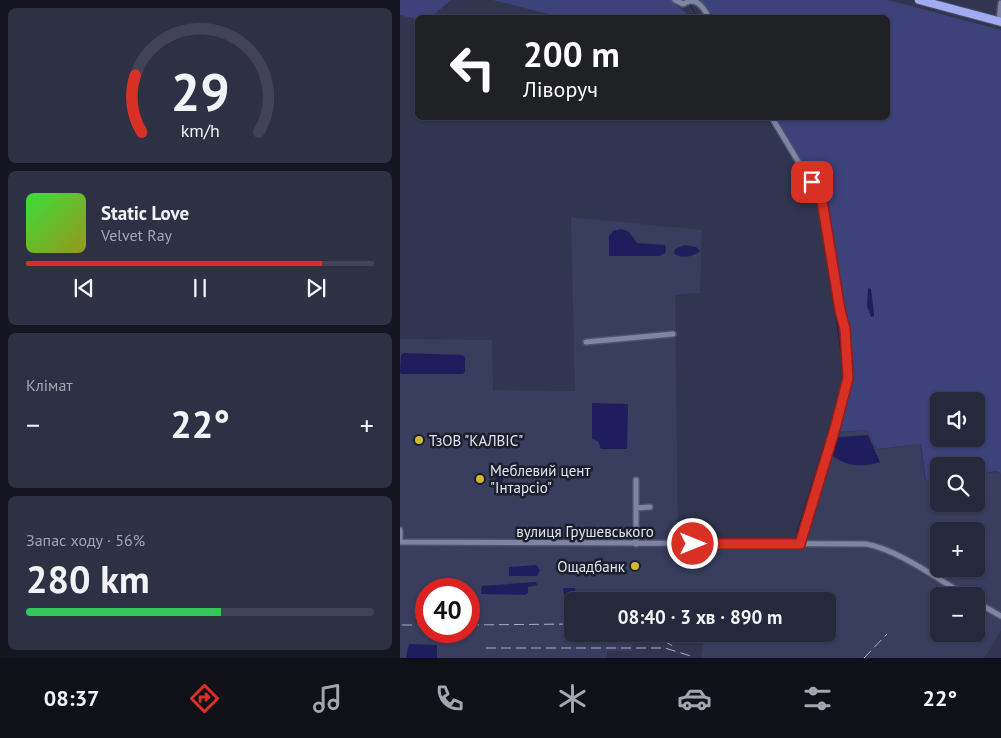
<!DOCTYPE html>
<html lang="uk">
<head>
<meta charset="utf-8">
<style>
	body { margin:0; font-family:"PT Sans",sans-serif; background:#2e3043; color:#f1f3f6; height:100vh; display:flex; flex-direction:column; font-size:19px; white-space:nowrap }
	* { box-sizing:border-box; margin:0 }
	p { font-size:16px; color:#a4a6af }
	.icon { flex:none; width:28px; height:28px; fill:none; stroke:currentColor; stroke-width:2; stroke-linecap:round; stroke-linejoin:round }
	.map { position:relative; flex:1; overflow:hidden }
	.side { display:flex; flex-direction:column; gap:8px; padding:8px; background:#151621; width:400px }
	.side>* { flex:none }
	.top-card { position:absolute; left:15px; top:15px; width:475px; height:105px; border-radius:8px; box-shadow:0 1px 4px #0004,0 0 0 1px #424456; background:#202124; color:#fff; overflow:hidden }
	.controls { position:absolute; left:530px; top:392px; display:grid; gap:10px }
	.controls a { display:grid; place-items:center; width:55px; height:55px; border-radius:8px; background:#26283c; box-shadow:0 1px 4px #0004,0 0 0 1px #424456; font-size:25px }
	.speed { position:absolute; left:15px; top:578px; display:flex; gap:10px; font-size:25px; font-weight:700; text-align:center }
	.speed>* { display:grid; place-content:center; width:65px; height:65px; border-radius:50%; background:#26283c; box-shadow:0 1px 4px #0004,0 0 0 1px #424456; line-height:1 }
	.speed .limit { border:8px solid #d22; background:#fff; color:#111 }
	.pin { position:absolute; display:grid; place-items:center; width:42px; height:42px; color:#fff; margin:-21px; border-radius:10px; box-shadow:0 2px 8px #0006 }
	.me { position:absolute; width:55px; margin:-28px; rotate:90deg; stroke-linejoin:round; filter:drop-shadow(0 0 4px #0008) }
	.turn { display:flex; align-items:center; gap:18px; height:105px; padding:0 25px; font-size:22px }
	.turn .icon { width:65px; height:65px; stroke-width:2.5 }
	.turn b { display:block; font-size:35px; line-height:42px }
	.big { font-size:38px; font-weight:800; line-height:1.1 }
	.side .tile { flex:1; display:flex; flex-direction:column; justify-content:center; gap:8px; min-width:0; padding:0 18px; border-radius:8px; background:#2e3043 }
	.side .dial { align-items:center; gap:0 }
	.dial svg { height:130px; overflow:visible; fill:none; stroke:#424456; stroke-width:7; stroke-linecap:round; text-anchor:middle }
	.dial text { fill:#f1f3f6; stroke:none }
	.song { display:flex; align-items:center; gap:15px }
	.cover { width:60px; height:60px; border-radius:8px; background:linear-gradient(135deg,hsl(120 70% 55%),hsl(60 70% 35%)) }
	.played { height:5px; border-radius:2px; background:linear-gradient(90deg,#d93025 85%,#424456 85%) }
	.keys { display:flex; justify-content:space-around; direction:ltr }
	.heat { display:flex; justify-content:space-between; align-items:center; font-size:28px; direction:ltr }
	.charge { height:8px; border-radius:4px; background:linear-gradient(90deg,#34c759 56%,#424456 0) }
	.trip { position:absolute; left:164px; top:592px; width:272px; height:50px; border-radius:8px; background:#26283c; box-shadow:0 1px 4px #0004,0 0 0 1px #424456; font-weight:800; line-height:50px; text-align:center }
	.dock { display:flex; height:80px; justify-content:space-around; align-items:center; background:#0f1018; color:#a4a6af }
	.dock .icon { width:35px; height:35px }
	.dock .active { color:#d93025 }
	.dock b { font-size:22px; color:#f1f3f6 }
	main { display:flex; flex:1; min-height:0 }
	.map>svg:first-child { display:block }
	.built { fill:#393d5e; fill-rule:evenodd }
	.green { fill:#3d427b; fill-rule:evenodd }
	.water { fill:#1f1d5d }
	.lines { fill:none; stroke-linecap:round; stroke-linejoin:round }
	.stream { stroke:#1f1d5d; stroke-width:1 }
	.minor-casing { stroke:#4e5067; stroke-width:8 }
	.highway-casing { stroke:#4e5067; stroke-width:10 }
	.minor { stroke:#7e84a3; stroke-width:5 }
	.highway { stroke:#a1abf1; stroke-width:8 }
	.rail { stroke:#abaec2; stroke-width:1; stroke-dasharray:10 5; stroke-linecap:butt }
	.route-casing { stroke:#8d1f18; stroke-width:12 }
	.route { stroke:#d93025; stroke-width:9 }
	.poi-dot { fill:#d1b736; stroke:#1c1e2a; stroke-width:2 }
	.labels { text-anchor:middle; dominant-baseline:central; stroke-width:5; stroke-linejoin:round; paint-order:stroke }
	.poi-label { font-size:15px; fill:#e2e5f6; stroke:#1c1e2a; text-anchor:start }
	.street-label { font-size:15px; fill:#e2e5f6; stroke:#1c1e2a }
</style>
</head>
<body>
<main>
<section class="side">
<div class="tile dial"><svg viewBox="0 0 100 80">
<path d="M14 69A42 42 0 1 1 86 69"/>
<path d="M14 69A42 42 0 0 1 10 34" stroke="#d93025"/>
<text x="50" y="56" font-size="32" font-weight="700">29</text>
<text x="50" y="72" font-size="11">km/h</text>
</svg></div>
<div class="tile">
<div class="song"><i class="cover"></i><div><b>Static Love</b><p>Velvet Ray</p></div></div>
<div class="played"></div>
<div class="keys"><svg class="icon" aria-label="previous" viewBox="0 0 24 24"><path d="M18 5L8 12l10 7zM5 5v14"/></svg><svg class="icon" aria-label="pause" viewBox="0 0 24 24"><path d="M8 5v14M16 5v14"/></svg><svg class="icon" aria-label="next" viewBox="0 0 24 24"><path d="M6 5l10 7-10 7zM19 5v14"/></svg></div>
</div>
<div class="tile"><p>Клімат</p>
<div class="heat"><a>−</a><b class="big">22°</b><a>+</a></div>
</div>
<div class="tile"><p>Запас ходу · 56%</p><b class="big">280 km</b><div class="charge"></div></div>
</section>
<div class="map">
<svg width="601" height="658" viewBox="0 0 601 658">
	<rect width="100%" height="100%" fill="#323550"/>
	<path class="built" d="M171,217L302,230L300,293L275,295L278,541H401L435,433L467,430L477,450L520,444L525,481L539,480V504H576V475L596,472L601,473V631L584,658H303L301,656L305,634H428V601H172V634H234L232,651H207V658H0V339L92,340L93,390L175,391ZM539,531H576V569H539ZM26,589H69V631H26ZM539,596H576V634H539Z"/>
	<path class="green" d="M0,0H51L31,17L18,18L17,19L0,15Z
		M93,0H272L277,6L291,17H161Z
		M299,0H488L601,30V473L596,471L576,474V466H539V479L526,481L521,444L477,449L467,430L436,432L453,368L427,211L424,195L375,118H488V18L312,17ZM539,401H576V439H539Z"/>
	<path class="water" d="M221,229L229,232L237,243L265,245L266,249L265,253L260,256H209V236L213,231Z
		M285,245L296,247L300,251C294,257 280,259 274,253L275,249Z
		M468,288L471,289L474,314V316L471,317L467,306Z
		M3,353L62,355L65,357V371L63,374H1L0,372L1,355Z
		M192,403L228,404L227,449H201L198,441L192,439Z
		M468,435L480,462C461,468 448,466 432,456L437,438L440,437Z
		M97,471L103,472V491L101,493H98L96,489L95,472Z
		M136,565L140,570L137,576H109V567Z
		M136,582L137,585L128,587V593L125,595L81,594L82,586Z
		M164,588H175L177,600H165L163,589Z
		M9,644L37,645V658H6Z"/>
	<g class="lines">
		<path class="stream" d="M290,5L298,18
			M367,118L419,202L444,372L443,385L397,532"/>
		<g class="minor-casing">
			<path id="minor" d="M275,0L283,4C286,3 288,1 291,1C299,0 306,12 309,18
				M599,22L601,3
				M372,118L422,201L440,310L445,329L448,383L400,544
				M186,342L273,334
				M236,480V544
				M236,508L250,507
				M0,530V542
				M0,542L466,544C497,549 539,580 567,596
				M576,602L601,616"/>
		</g>
		<g class="highway-casing">
			<path id="highway" d="M519,0L601,22"/>
		</g>
		<use href="#minor" class="minor"/>
		<use href="#highway" class="highway"/>
		<path class="rail" d="M2,625H26
			M69,625L172,624
			M231,634L257,640
			M250,634L275,647
			M86,648H265L294,657
			M464,658L487,634"/>
	</g>
	<g class="lines">
		<g class="route-casing">
			<path id="route" d="M293,544H400L436,425L448,378L445,329L440,310L422,201L412,182"/>
		</g>
		<use href="#route" class="route"/>
	</g>
	<g class="poi-dot">
		<circle cx="19" cy="440" r="5"/>
		<circle cx="80" cy="479" r="5"/>
		<circle cx="235" cy="566" r="5"/>
	</g>
	<g class="labels">
		<g class="poi-label">
			<text x="29" y="440">ТзОВ "КАЛВІС"</text>
			<text x="90" y="470">Меблевий цент<tspan x="90" dy="17">"Інтарсіо"</tspan></text>
			<text x="225" y="566" text-anchor="end">Ощадбанк</text>
		</g>
		<g class="street-label">
			<text x="185" y="531">вулиця Грушевського</text>
		</g>
	</g>
</svg>
<div class="controls">
<a><svg class="icon" aria-label="sound" viewBox="0 0 24 24"><path d="M4 9h4l5-4v14l-5-4H4zM17 9q2 3 0 6"/></svg></a>
<a><svg class="icon" aria-label="search" viewBox="0 0 24 24"><circle cx="10" cy="10" r="6"/><path d="M15 15l6 6"/></svg></a>
<a>+</a>
<a>−</a>
</div>
<div class="speed"><div class="limit">40</div></div>
<div class="pin" style="left:412px;top:182px;background:#d93025"><svg class="icon" aria-label="arrive" viewBox="0 0 24 24"><path d="M6 21V4h12l-3 4 3 4H6"/></svg></div>
<svg class="me" style="left:293px;top:544px" viewBox="-20 -20 40 40"><circle r="17" fill="#d93025" stroke="#fff" stroke-width="3"/><path d="M0-11L8 9 0 5-8 9z" fill="#fff"/></svg>
<div class="trip">08:40 · 3 хв · 890 m</div>
<div class="top-card">
<div class="turn"><svg class="icon" aria-label="left" viewBox="0 0 24 24"><path d="M17 20v-9H6M10 6l-5 5 5 5"/></svg><div><b>200 m</b>Ліворуч</div></div>
</div>
</div>
</main>
<nav class="dock">
<b>08:37</b>
<svg class="icon active" aria-label="directions" viewBox="0 0 24 24"><path d="M12 3l9 9-9 9-9-9zM9 14v-3h6M13 9l2 2-2 2"/></svg>
<svg class="icon" aria-label="music" viewBox="0 0 24 24"><path d="M9 18V5l10-2v13"/><circle cx="6" cy="18" r="3"/><circle cx="16" cy="16" r="3"/></svg>
<svg class="icon" aria-label="phone" viewBox="0 0 24 24"><path d="M5 4h4l2 5-3 2q2 4 5 5l2-3 5 2v4C11 20 4 13 5 4z"/></svg>
<svg class="icon" aria-label="climate" viewBox="0 0 24 24"><path d="M12 3v18M4 7l16 10M4 17L20 7"/></svg>
<svg class="icon" aria-label="car" viewBox="0 0 24 24"><path d="M5 17H2v-5l4-1 3-4h7l3 4 3 1v5h-3M9 17h6M6 11h13"/><circle cx="7" cy="17" r="2"/><circle cx="17" cy="17" r="2"/></svg>
<svg class="icon" aria-label="filters" viewBox="0 0 24 24"><path d="M4 7h16M4 17h16"/><circle cx="9" cy="7" r="2"/><circle cx="15" cy="17" r="2"/></svg>
<b>22°</b>
</nav>
</body>
</html>
